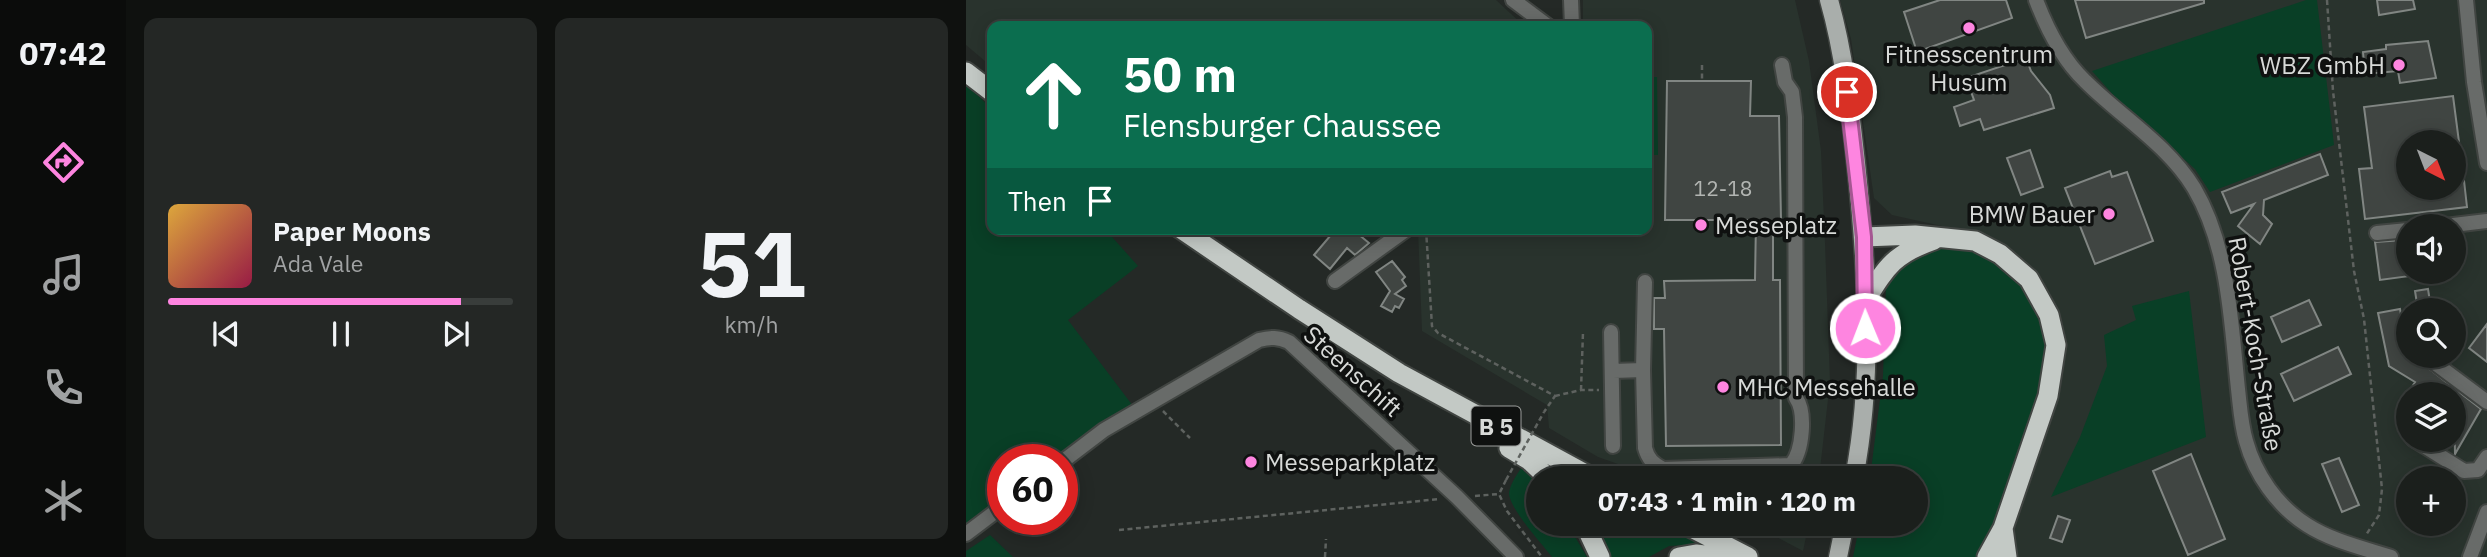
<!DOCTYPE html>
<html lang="en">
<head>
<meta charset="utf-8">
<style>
	body { margin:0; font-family:"IBM Plex Sans",sans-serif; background:#242725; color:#f1f3f6; height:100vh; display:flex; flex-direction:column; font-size:26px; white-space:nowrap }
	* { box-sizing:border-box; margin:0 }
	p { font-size:23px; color:#a0a2a3 }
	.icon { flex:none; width:38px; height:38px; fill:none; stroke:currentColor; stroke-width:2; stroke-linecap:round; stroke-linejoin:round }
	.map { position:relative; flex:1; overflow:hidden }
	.side { display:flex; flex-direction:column; gap:18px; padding:18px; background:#0f110f; width:840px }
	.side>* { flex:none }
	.top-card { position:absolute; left:21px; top:21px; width:665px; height:214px; border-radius:14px; box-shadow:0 4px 18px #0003,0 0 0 2px #393d3b; background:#0b6e4f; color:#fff; overflow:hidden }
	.needle { width:46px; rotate:138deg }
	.buttons { position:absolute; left:1430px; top:130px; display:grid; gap:14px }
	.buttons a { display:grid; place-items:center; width:70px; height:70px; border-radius:50%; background:#1b1f1c; box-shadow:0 4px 18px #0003,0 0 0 2px #393d3b; font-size:35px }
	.speed { position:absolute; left:21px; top:444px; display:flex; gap:14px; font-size:35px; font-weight:700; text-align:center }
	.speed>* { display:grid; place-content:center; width:91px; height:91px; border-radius:50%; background:#1b1f1c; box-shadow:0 4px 18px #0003,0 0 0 2px #393d3b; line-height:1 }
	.speed .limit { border:10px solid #d22; background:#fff; color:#111 }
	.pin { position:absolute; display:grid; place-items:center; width:60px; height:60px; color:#fff; margin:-30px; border:4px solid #fff; border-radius:50%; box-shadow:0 2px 7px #0007 }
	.me { position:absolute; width:77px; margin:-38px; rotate:359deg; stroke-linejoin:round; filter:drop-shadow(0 0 5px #0008) }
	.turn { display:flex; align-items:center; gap:24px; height:147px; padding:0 21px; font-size:32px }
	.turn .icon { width:91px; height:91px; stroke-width:2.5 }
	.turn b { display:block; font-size:49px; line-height:60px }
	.then { display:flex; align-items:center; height:66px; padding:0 21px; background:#0003; gap:14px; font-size:26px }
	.side .tile { flex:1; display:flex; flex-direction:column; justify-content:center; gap:10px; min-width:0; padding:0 24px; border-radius:14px; background:#242725 }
	.side .dial { align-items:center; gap:0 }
	.dial b { font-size:91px; line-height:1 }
	.song { display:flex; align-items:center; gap:21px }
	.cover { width:84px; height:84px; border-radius:10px; background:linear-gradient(135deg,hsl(40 70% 55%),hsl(340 70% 35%)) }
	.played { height:7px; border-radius:4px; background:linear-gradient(90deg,#fe85e0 85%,#393d3b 85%) }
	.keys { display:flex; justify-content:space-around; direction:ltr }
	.side .tiles { flex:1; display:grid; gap:18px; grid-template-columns:repeat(2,1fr) }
	.trip { position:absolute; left:560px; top:466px; width:402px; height:70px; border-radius:35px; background:#1b1f1c; box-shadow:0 4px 18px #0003,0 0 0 2px #393d3b; font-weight:700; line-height:70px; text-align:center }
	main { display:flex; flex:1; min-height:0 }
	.dock { display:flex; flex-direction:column; width:126px; justify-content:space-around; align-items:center; background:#0b0c0b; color:#a0a2a3 }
	.dock .icon { width:49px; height:49px }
	.dock .on { color:#fe85e0 }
	.dock b { font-size:32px; color:#f1f3f6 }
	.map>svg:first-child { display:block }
	.built { fill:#29332d; fill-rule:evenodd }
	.green { fill:#093f26 }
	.building { fill:#404542; stroke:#818683; stroke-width:2 }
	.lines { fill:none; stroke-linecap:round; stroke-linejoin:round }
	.minor-casing { stroke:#414542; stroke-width:18 }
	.major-casing { stroke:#414542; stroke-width:21 }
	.highway-casing { stroke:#414542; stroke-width:23 }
	.path { stroke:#5e625f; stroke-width:2.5; stroke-dasharray:5 3.5; stroke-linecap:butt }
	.minor { stroke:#686b69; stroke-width:14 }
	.major { stroke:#a9aeab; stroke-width:18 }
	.highway { stroke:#c3c9c5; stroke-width:19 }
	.path-bridge { stroke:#5e625f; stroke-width:2.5; stroke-dasharray:5 3.5; stroke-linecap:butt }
	.route-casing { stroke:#a55692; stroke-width:18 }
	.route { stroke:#fe85e0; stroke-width:12 }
	.poi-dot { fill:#fe85e0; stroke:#0f1110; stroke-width:2.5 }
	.labels { text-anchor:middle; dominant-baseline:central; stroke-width:7; stroke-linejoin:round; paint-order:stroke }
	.number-label { font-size:21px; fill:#b2b5b2 }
	.shield { fill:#0f1110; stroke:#9c9e9c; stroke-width:2 }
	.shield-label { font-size:23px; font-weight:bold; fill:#d8dad8 }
	.poi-label { font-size:24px; fill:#d8dad8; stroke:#0f1110; text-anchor:start }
	.street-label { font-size:24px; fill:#d8dad8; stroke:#0f1110 }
</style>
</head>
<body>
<main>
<nav class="dock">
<b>07:42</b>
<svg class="icon on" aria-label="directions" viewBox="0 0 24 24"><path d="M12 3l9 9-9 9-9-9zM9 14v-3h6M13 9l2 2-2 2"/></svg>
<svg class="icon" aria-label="music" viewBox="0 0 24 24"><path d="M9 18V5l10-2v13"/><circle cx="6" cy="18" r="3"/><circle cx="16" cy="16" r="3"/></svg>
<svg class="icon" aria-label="phone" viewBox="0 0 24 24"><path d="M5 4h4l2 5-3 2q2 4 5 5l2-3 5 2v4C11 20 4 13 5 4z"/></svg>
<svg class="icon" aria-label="climate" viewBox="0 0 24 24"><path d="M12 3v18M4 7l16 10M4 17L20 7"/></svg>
</nav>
<section class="side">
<div class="tiles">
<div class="tile">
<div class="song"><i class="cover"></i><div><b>Paper Moons</b><p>Ada Vale</p></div></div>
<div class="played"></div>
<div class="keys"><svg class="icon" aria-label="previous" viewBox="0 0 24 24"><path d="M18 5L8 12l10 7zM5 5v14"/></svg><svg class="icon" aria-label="pause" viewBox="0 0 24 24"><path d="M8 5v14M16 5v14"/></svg><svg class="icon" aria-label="next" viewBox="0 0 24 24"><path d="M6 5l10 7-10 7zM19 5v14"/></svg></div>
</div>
<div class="tile dial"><b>51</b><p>km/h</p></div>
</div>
</section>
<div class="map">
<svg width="1521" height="557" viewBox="0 0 1521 557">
	<rect width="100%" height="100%" fill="#242926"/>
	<path class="built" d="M0,0H530L558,26H26V67L0,45Z
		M617,0H829L843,61L855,151L859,243L864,382L853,478H692L632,457L583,428L581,405L456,331L452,229H681V26H617Z
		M874,0H1521V557H1046L1012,234L926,215L908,198L885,39ZM1442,142H1488V187H1442ZM1442,226H1488V271H1442ZM1442,310H1488V355H1442ZM1442,394H1488V439H1442ZM1442,478H1488V523H1442Z
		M784,523H843L837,551Z"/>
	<path class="green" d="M1340,0H1351L1368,145L1244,192L1229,169L1150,98L1126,71Z
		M681,77H691L692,155H681Z
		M0,83L26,110V229H139L172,266L102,320L167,406L136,425L89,460H37V499L0,527Z
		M967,247H1007L1031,260L1058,283L1076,316L1083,346L1075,394L1031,523L1014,557H887L894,523H950V478H904L917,376L920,284L937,260Z
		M1223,291L1240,437L1085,497L1114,437L1141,366L1138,335L1170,320L1166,306Z
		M555,468L572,484V523H601L621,557H586C576,544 543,508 543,493C544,484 551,475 555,468Z
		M630,523H697L737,544L703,546L683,557H644L637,536Z
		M24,535L47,557H0V551Z"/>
	<path class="building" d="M974,0H1040L1046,18L951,52L938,12Z
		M1109,0H1238V3L1120,38Z
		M1411,0H1447L1449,9L1413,15Z
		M1462,41L1470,78L1434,83L1432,71L1399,74L1397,52L1420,49V45Z
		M1060,58L1065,71L1084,95L1088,108L1018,130L1014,119L994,126L988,107L1008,100L1000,78Z
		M701,81H785L784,116H813L815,220H807V280H814L815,445L700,446L698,329H688V298H699L698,281L789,280L790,220H699Z
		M1487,96L1493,142H1442V187H1488V154H1495L1501,207L1399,219L1393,169L1406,168L1398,107Z
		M1064,150L1077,187L1055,195L1041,158Z
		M1354,154L1362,175L1298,200L1297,215L1306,224L1294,244L1272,226L1288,204L1265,213L1256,192Z
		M1144,171L1146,177L1161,172L1187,241L1129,264L1099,188Z
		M370,229H386L403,243L389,255L381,248L364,269L348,255Z
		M1439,240L1444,276L1414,280L1409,242Z
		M426,261L439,277L436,280L440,286L429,294L438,299L433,308L429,306L426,312L415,306L424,291L410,272Z
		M1462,289L1465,308L1452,310L1449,291Z
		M1343,300L1355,325L1316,342L1305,317Z
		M1434,309L1442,355L1457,364L1515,409L1489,454L1488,394H1442L1449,382L1423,366L1412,313Z
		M1521,324V362L1503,348Z
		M1372,347L1385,374L1328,401L1315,374Z
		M1225,454L1259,539L1222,555L1187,471Z
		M1373,458L1393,505L1376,512L1356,464Z
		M1092,516L1104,520L1096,542L1084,538Z"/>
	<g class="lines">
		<g class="minor-casing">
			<path id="minor" d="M547,0L582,26
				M605,0L606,26
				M1070,0C1081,29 1096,59 1119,81C1155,117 1201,144 1228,188C1263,247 1265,323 1272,389C1274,406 1275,424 1280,441C1289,474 1311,506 1341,525C1366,541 1397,548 1425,557
				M1500,0L1508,82L1521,163
				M1479,226L1521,221
				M1411,233L1442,230
				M369,281L441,229
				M679,282L677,370L679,448C682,459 687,464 697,469L825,465C837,451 840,412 830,398L829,117L826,92L819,82L816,65
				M645,332L647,446
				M1466,361L1521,402
				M647,371L677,370
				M1447,439L1498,471L1512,470L1521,457
				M96,462L138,430L293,340C305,337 312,337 323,342L491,497L550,557
				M0,534L37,506
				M1504,557L1521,512"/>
		</g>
		<g class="major-casing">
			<path id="major" d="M863,0C878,53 884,108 890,163C901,267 908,375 888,478
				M872,557L879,523"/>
		</g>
		<g class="highway-casing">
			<path id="highway" d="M0,72L26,92
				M215,229L333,309L433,373L627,478
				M898,237L949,235L1009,241L1034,254L1063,279L1083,315L1090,345L1082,396L1037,528L1021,557
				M899,301C921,266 928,254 968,240
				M543,448L563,460L582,478
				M618,523L634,557
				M716,523L782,557
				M1037,528L1041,557
				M713,557L730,554L754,557"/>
		</g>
		<path class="path" d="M1361,0L1367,91L1388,271L1398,319L1416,489L1413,515L1400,535
			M736,65V81
			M460,229L466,326L472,333L589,396L578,412
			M615,390L617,332
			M589,396L615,390H633
			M197,411L224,438
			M540,480L533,494L541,511L576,557
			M509,496L533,494
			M153,530L474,499
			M359,557L360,539"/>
		<use href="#minor" class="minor"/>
		<use href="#major" class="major"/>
		<use href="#highway" class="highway"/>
		<path class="path-bridge" d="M540,480L578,412"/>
	</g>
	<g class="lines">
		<g class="route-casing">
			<path id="route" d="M881,92L898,237L899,328"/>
		</g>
		<use href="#route" class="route"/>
	</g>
	<g class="poi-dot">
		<circle cx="1003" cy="28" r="7"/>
		<circle cx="1433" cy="65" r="7"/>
		<circle cx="1143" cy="214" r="7"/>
		<circle cx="735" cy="225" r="7"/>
		<circle cx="757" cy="387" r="7"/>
		<circle cx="285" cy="462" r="7"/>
	</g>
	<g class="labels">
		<g class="number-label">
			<text x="757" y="188">12-18</text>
		</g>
		<rect class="shield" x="505.5" y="406.5" width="49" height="39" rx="5"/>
		<g class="shield-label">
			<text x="530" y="426">B 5</text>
		</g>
		<g class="poi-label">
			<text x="1003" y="54" text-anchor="middle">Fitnesscentrum<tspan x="1003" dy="28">Husum</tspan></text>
			<text x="1419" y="65" text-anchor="end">WBZ GmbH</text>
			<text x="1129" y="214" text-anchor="end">BMW Bauer</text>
			<text x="749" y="225">Messeplatz</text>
			<text x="771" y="387">MHC Messehalle</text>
			<text x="299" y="462">Messeparkplatz</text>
		</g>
		<g class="street-label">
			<text transform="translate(1290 344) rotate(80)">Robert-Koch-Straße</text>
			<text transform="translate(387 371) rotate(42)">Steenschift</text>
		</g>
	</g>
</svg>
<div class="buttons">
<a><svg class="needle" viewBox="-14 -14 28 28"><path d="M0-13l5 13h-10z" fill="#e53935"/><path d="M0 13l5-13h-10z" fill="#a0a2a3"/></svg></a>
<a><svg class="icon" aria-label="sound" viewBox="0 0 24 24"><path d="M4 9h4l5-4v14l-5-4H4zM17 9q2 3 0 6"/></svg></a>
<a><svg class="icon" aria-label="search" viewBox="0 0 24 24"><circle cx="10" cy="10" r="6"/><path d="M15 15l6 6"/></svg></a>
<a><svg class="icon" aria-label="layers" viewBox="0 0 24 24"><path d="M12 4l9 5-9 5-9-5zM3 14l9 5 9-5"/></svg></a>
<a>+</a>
</div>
<div class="speed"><div class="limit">60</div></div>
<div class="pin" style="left:881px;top:92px;background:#d93025"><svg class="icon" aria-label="arrive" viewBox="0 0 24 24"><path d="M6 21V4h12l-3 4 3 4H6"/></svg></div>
<svg class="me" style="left:899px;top:328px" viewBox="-20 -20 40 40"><circle r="17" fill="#fe85e0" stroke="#fff" stroke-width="3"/><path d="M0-11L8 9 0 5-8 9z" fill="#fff"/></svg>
<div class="trip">07:43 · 1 min · 120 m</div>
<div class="top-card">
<div class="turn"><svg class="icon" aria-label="ahead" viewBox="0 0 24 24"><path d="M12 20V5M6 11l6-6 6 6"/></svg><div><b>50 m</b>Flensburger Chaussee</div></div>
<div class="then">Then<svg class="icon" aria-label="arrive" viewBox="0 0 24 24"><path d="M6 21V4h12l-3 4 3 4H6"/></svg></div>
</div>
</div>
</main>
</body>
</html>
